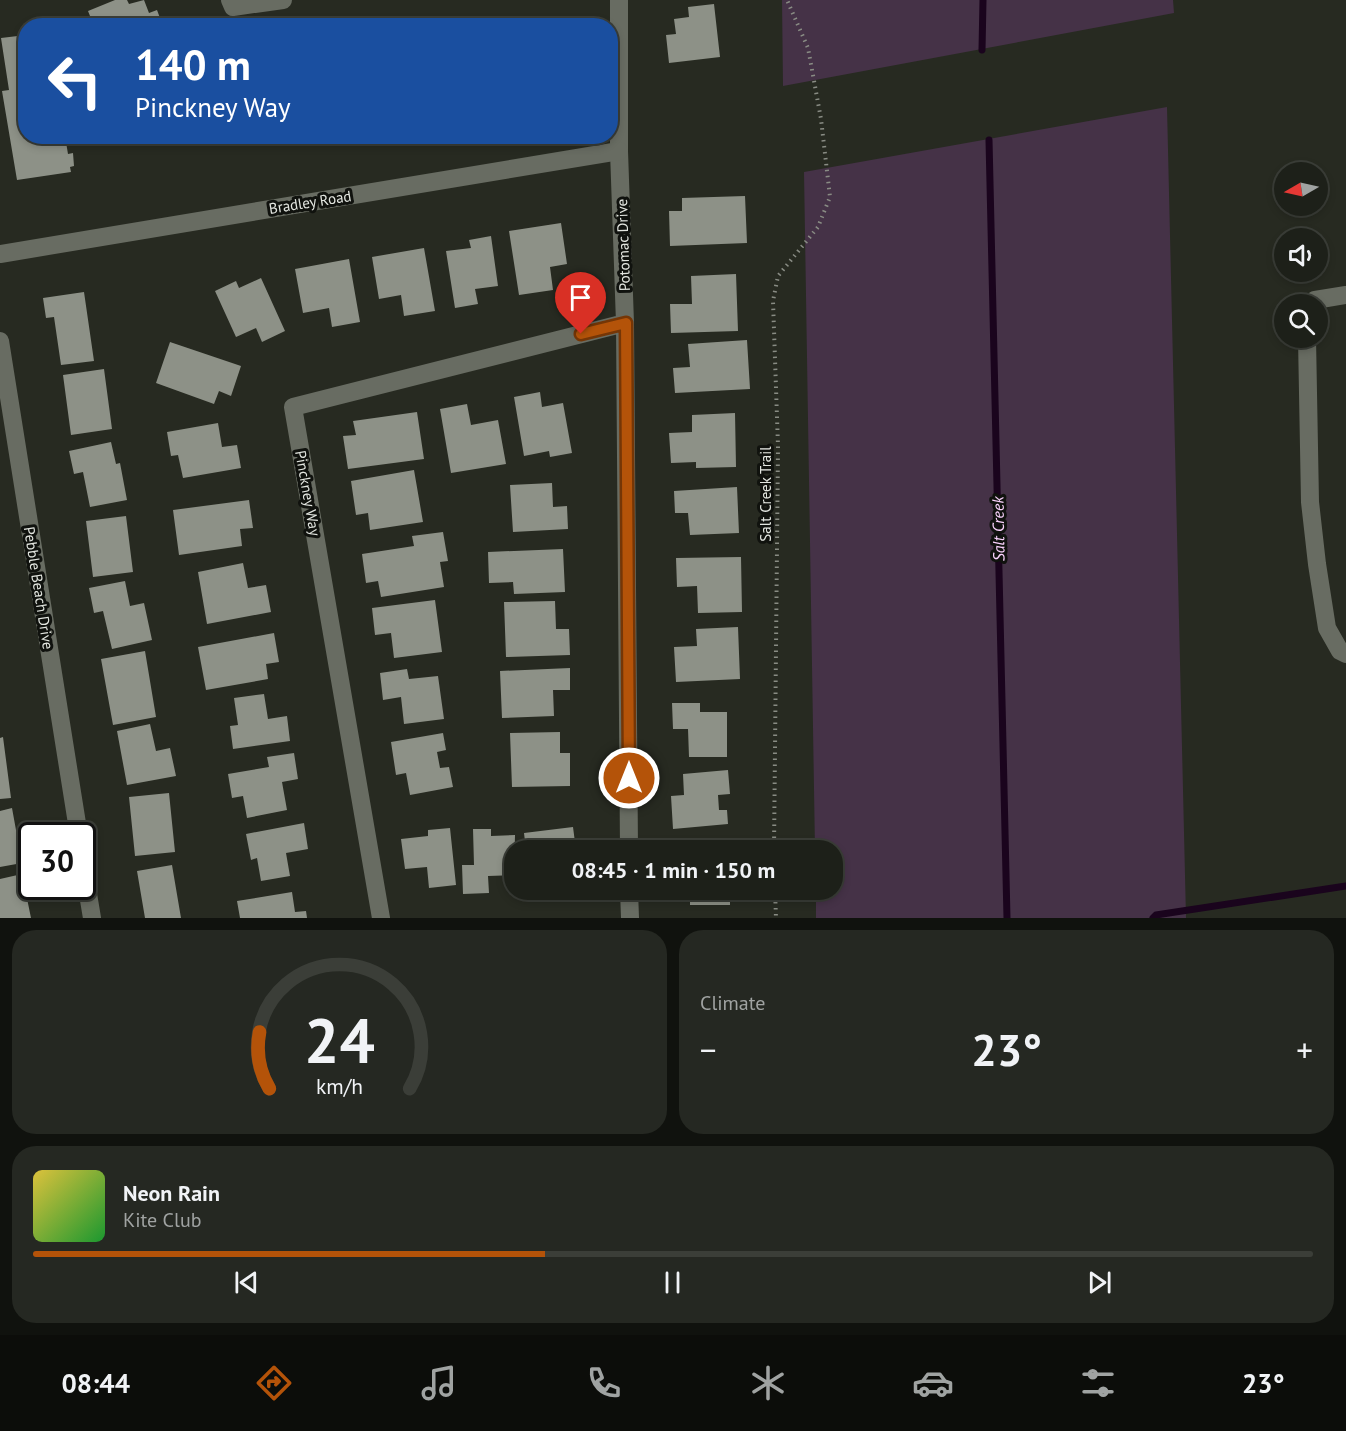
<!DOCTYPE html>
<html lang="en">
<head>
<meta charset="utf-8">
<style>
	body { margin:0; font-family:"PT Sans",sans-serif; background:#252822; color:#f1f3f6; height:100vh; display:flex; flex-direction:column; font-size:22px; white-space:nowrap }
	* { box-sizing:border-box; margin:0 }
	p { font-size:20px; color:#a0a3a2 }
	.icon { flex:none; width:33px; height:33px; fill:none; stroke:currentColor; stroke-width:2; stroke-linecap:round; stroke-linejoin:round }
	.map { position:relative; height:918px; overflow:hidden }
	.drawer { display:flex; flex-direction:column; gap:12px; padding:12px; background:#10120e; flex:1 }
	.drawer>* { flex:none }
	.banner { position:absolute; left:18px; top:18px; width:600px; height:126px; border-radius:24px; box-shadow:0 3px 9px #0003,0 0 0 2px #3b3e38; background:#1a4fa0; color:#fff; overflow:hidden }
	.needle { width:39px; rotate:261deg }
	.buttons { position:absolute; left:1274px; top:162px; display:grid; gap:12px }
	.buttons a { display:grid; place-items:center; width:54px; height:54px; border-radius:50%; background:#1d2019; box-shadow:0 3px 9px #0003,0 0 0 2px #3b3e38; font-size:30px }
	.speed { position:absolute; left:18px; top:822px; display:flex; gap:12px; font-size:30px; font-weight:700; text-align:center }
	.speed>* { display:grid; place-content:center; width:78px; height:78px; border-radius:50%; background:#1d2019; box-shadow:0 3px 9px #0003,0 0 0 2px #3b3e38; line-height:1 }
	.speed .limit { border:3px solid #111; border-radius:9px; background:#fff; color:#111 }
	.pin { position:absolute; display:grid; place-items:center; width:51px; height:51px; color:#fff; margin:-62px -26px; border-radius:50% 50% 50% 0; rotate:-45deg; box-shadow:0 0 6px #0007 }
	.pin .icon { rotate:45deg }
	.me { position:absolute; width:66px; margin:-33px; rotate:0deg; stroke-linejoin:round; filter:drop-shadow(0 0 4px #0008) }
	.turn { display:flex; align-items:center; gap:21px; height:126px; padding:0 18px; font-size:27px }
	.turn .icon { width:78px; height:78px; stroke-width:2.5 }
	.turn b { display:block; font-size:42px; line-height:51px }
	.big { font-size:45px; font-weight:600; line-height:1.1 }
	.drawer .widget { flex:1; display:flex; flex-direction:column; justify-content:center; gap:9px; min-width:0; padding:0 21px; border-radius:24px; background:#252822 }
	.drawer .dial { align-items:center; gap:0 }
	.dial svg { height:156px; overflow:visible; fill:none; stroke:#3b3e38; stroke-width:7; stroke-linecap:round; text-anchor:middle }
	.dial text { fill:#f1f3f6; stroke:none }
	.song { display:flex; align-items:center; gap:18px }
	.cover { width:72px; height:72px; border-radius:9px; background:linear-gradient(135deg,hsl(50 70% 55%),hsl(130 70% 35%)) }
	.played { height:6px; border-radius:3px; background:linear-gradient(90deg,#b45309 40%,#3b3e38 40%) }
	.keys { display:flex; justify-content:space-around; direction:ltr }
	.heat { display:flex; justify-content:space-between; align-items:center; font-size:33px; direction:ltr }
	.drawer .tiles { flex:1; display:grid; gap:12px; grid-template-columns:1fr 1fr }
	.widget:last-child { grid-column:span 2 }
	.trip { position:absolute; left:504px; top:840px; width:339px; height:60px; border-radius:24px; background:#1d2019; box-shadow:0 3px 9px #0003,0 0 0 2px #3b3e38; font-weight:600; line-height:60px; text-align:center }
	.tabs { display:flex; height:96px; justify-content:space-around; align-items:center; background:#0c0d0a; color:#a0a3a2 }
	.tabs .icon { width:42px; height:42px }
	.tabs .active { color:#b45309 }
	.tabs b { font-size:27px; color:#f1f3f6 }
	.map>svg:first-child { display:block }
	.green { fill:#453247 }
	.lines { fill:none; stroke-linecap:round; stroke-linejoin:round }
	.stream { stroke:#1a041d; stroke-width:7 }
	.building { fill:#8d9187 }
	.path { stroke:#898c84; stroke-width:4; stroke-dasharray:1.5 4.5; stroke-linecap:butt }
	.street { stroke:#686c62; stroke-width:18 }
	.secondary { stroke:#686c62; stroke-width:18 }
	.route-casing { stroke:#753606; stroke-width:15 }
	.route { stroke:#b45309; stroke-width:10 }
	.labels { text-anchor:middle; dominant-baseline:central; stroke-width:6; stroke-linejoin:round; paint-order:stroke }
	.street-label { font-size:15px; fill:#e3e6e0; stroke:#10120e }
	.water-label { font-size:16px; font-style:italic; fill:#fad2fd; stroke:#10120e }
</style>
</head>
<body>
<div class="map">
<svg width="1346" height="918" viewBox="0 0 1346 918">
	<rect width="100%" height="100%" fill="#272a21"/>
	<path class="green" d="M782,0H1173L1174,13L783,86Z
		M1167,107L1186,918H816V890H832V850H815L804,172Z"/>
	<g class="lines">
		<path class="stream" d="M982,50L983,0
			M989,140L1007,918
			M1153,918L1156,915L1346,886"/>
	</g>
	<path class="building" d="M115,0H127L129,4L144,0L149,13L157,10L163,26H94L88,11Z
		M714,4L720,57L669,63L666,35L676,34L674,19L689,17L688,7Z
		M539,22V26H524V24Z
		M26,35V136H65L68,154L73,153L74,166L70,167L71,172L17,180L2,91L9,90L1,38Z
		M745,196L747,243L670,246L669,211H682V198Z
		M561,223L567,264L550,267L553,290L519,295L509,231Z
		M491,236L498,286L475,289L478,304L455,308L446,251L471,248L469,240Z
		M424,248L435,311L404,316L401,295L379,299L372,257Z
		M349,259L360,322L332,327L329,308L303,313L295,269Z
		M736,274L738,331L671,333L670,304H692L691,276Z
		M261,278L285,331L262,342L256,328L236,337L215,291L236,281L239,288Z
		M84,292L94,361L61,365L54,317L46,318L43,298Z
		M747,340L750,389L675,393L673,368L690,367L688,344Z
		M170,342L241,366L231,396L219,391L214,404L156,383Z
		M104,369L112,429L71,435L63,375Z
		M540,392L542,407L563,403L572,453L550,457L549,451L524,456L514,397Z
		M467,404L471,425L498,420L506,464L451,473L440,409Z
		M417,412L424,459L348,469L343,436L356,435L353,421Z
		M735,413L736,467L696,468V462L671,463L669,433L692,432V415Z
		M218,423L222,447L237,445L241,468L183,478L178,455L171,456L167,432Z
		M111,442L116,464L120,463L127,500L90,507L83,472L74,474L69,451Z
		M414,470L423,522L370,530L368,513L356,515L351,481Z
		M552,483L553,507L567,506L568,529L513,532L510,485Z
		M737,487L739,533L690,535L688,513H675L674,491Z
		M249,500L253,528L240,529L242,546L179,555L173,510Z
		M126,516L133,572L93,577L86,521Z
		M443,532L448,561L440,562L444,587L381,597L378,581L366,583L362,554L414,546L412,536Z
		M563,549L565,592L514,594L513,582L489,583L488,552Z
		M741,557L742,612L698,613L697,586L677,587L676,558Z
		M243,563L248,588L266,585L271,612L207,624L198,572Z
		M125,581L130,606L144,603L152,640L112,649L103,611L94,613L89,588Z
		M435,600L442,652L394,658L391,633L375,635L372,608Z
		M555,601L556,629H569L570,655L506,657L504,602Z
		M738,627L740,679L676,682L674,647L697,646L696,629Z
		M274,633L279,662L266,664L268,679L206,690L198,647Z
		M145,651L156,717L113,725L101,659Z
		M570,668V690H553L554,716L502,718L500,671Z
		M407,669L409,679L438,676L444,719L404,724L401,697L383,700L380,673Z
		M264,694L268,719L287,716L290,741L233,749L230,726L238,725L234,698Z
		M672,703H700V712H727V757H689L688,729H673Z
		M150,724L156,751L170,748L176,776L127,785L117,731Z
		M560,732V753H570V786L512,787L510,733Z
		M443,733L446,750L437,752L440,768L449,767L453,787L410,795L406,773L396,775L391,742Z
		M3,737L11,798L0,799V738Z
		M294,753L298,779L282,782L287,810L247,818L243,796L232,798L228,774L269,767L267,757Z
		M728,770L730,794L718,795L719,810H727L728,824L673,829L671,796L684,795L683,774Z
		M169,793L175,852L135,856L129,797Z
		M12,808L22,863L0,867V811Z
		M304,823L308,849L286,853L290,876L261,881L257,858L251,860L246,834Z
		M573,827L576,850H526L524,833Z
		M450,828L456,885L429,888L427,867L405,869L401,839L428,836V830Z
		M473,829H491V836L515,835L514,875L488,876L489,893L463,894L462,865H474Z
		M172,865L181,918H145L137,871Z
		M22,874L31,918H0V879Z
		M690,890H730V905H690Z
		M292,892L295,912L306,911L307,918H240L237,901Z"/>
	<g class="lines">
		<path class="path" d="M774,850L778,446L773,301L778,276L818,227L830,197L821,119L808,48L787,0
			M775,890L776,918"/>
		<path class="street" d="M230,0L233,7L283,0
			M619,0V151L625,323L629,850
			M1313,304L1315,300L1346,295
			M1307,338L1310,502L1317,564L1327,628L1340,651L1346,654
			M0,341L79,836
			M82,858L92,918
			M629,890L630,918
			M381,918L293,407L625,323"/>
		<path class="secondary" d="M0,254L619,151"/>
	</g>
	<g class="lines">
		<g class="route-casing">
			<path id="route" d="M581,334L626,323L629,778"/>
		</g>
		<use href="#route" class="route"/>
	</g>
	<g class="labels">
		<g class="street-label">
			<text transform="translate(310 202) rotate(-9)">Bradley Road</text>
			<text transform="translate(623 245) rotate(-92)">Potomac Drive</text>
			<text transform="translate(308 493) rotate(80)">Pinckney Way</text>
			<text transform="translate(765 494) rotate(-90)">Salt Creek Trail</text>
			<text transform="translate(39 588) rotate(81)">Pebble Beach Drive</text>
		</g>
		<g class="water-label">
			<text transform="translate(998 529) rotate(-91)">Salt Creek</text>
		</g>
	</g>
</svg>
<div class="buttons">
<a><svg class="needle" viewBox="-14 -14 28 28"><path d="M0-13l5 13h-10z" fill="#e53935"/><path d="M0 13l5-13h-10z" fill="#a0a3a2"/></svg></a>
<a><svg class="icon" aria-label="sound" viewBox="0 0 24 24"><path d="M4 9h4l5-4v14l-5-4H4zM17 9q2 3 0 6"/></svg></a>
<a><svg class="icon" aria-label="search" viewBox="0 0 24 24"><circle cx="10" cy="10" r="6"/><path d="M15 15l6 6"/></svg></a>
</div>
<div class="speed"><div class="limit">30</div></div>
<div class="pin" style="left:581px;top:334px;background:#d93025"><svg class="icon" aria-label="arrive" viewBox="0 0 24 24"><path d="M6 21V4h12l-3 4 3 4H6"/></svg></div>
<svg class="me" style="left:629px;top:778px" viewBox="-20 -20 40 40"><circle r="17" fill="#b45309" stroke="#fff" stroke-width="3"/><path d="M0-11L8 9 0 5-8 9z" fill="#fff"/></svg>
<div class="trip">08:45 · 1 min · 150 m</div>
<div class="banner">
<div class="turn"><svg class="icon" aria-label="left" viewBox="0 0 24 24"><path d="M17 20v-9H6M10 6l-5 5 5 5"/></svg><div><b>140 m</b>Pinckney Way</div></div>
</div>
</div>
<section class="drawer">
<div class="tiles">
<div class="widget dial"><svg viewBox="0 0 100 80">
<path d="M14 69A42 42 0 1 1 86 69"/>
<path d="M14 69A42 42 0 0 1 9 40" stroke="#b45309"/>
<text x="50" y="56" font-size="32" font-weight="700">24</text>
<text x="50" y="72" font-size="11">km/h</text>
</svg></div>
<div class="widget"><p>Climate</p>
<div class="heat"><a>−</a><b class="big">23°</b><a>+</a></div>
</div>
<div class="widget">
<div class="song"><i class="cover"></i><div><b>Neon Rain</b><p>Kite Club</p></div></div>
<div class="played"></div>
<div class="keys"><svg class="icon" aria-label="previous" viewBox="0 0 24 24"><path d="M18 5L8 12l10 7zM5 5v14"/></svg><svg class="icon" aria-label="pause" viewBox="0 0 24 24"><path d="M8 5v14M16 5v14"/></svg><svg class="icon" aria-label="next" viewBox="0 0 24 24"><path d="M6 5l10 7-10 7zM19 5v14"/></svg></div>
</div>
</div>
</section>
<nav class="tabs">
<b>08:44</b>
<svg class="icon active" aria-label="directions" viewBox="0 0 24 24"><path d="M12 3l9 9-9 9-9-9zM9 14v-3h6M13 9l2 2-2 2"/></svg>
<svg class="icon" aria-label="music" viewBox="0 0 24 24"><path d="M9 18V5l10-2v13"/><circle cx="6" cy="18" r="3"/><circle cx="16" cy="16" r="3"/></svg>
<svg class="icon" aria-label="phone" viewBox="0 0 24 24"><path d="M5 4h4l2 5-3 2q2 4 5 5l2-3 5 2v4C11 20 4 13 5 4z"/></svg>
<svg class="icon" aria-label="climate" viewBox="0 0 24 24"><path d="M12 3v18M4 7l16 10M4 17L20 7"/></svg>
<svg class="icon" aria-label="car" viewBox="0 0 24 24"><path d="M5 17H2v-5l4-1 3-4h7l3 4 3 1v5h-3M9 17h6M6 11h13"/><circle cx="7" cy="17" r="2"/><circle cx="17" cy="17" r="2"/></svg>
<svg class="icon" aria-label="filters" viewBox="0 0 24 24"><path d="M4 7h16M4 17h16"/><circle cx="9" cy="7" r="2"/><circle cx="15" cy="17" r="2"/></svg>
<b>23°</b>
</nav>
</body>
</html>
